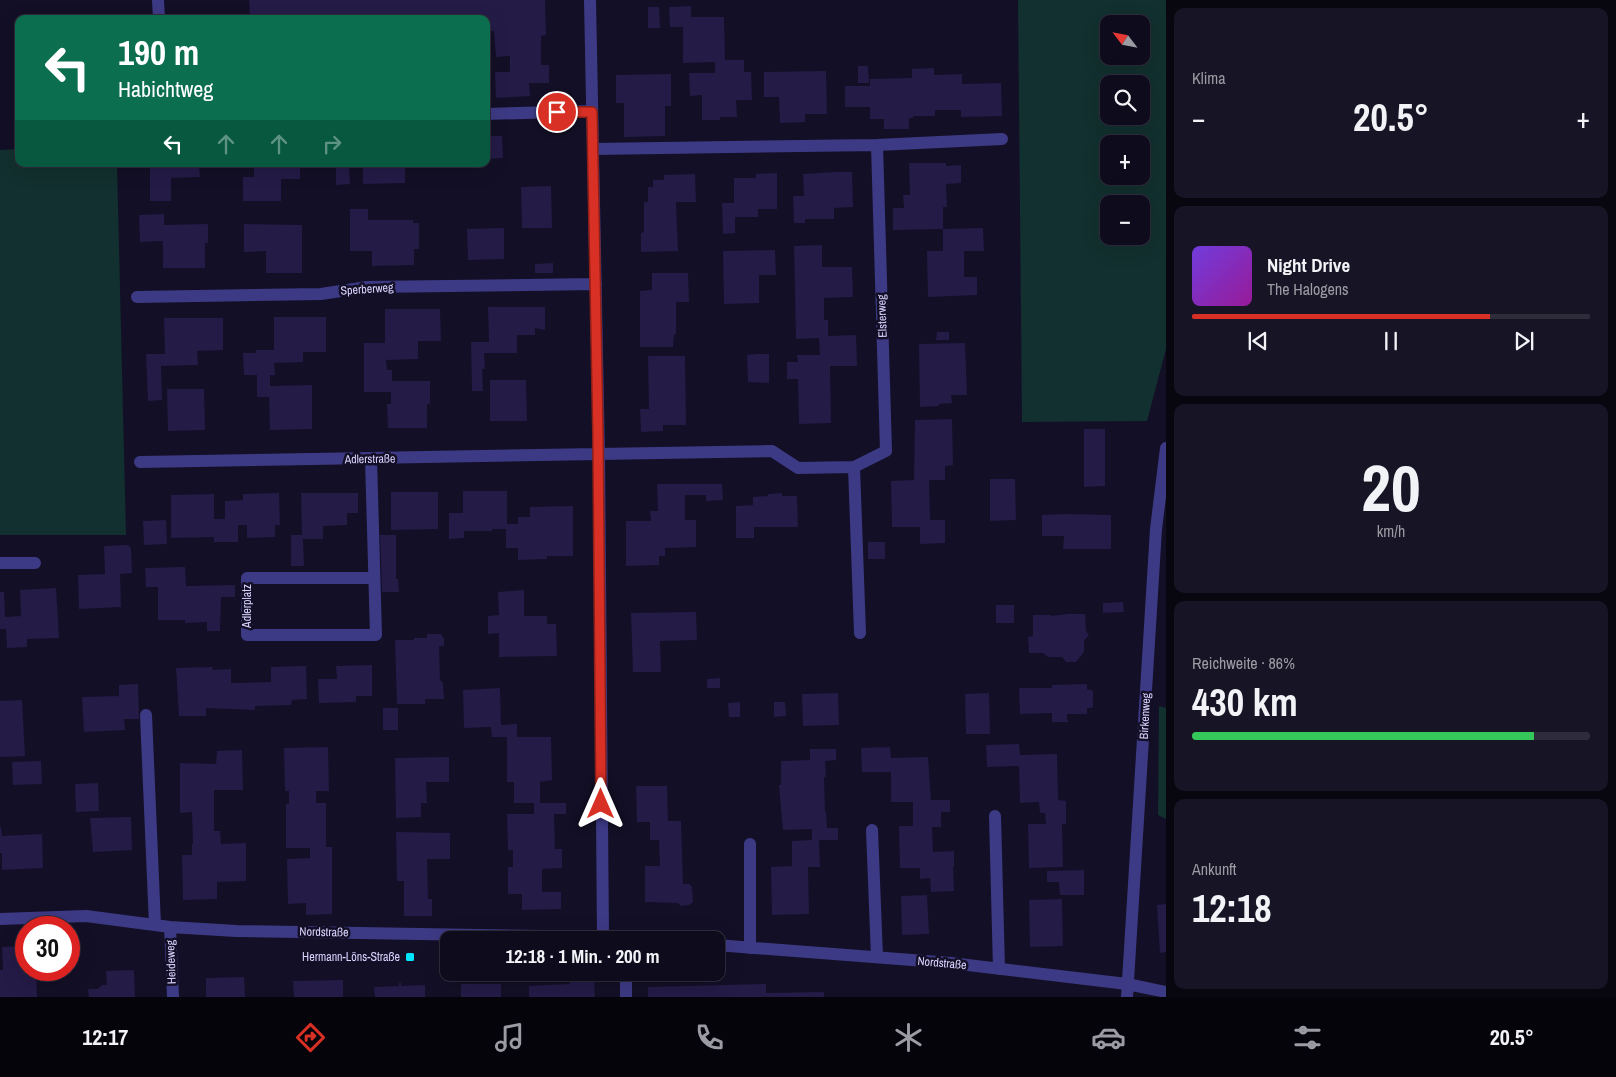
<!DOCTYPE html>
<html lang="de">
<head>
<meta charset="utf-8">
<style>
	body { margin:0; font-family:"Archivo Narrow",sans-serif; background:#171425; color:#f1f3f6; height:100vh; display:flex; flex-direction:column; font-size:19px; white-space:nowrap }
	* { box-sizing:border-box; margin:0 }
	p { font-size:16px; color:#9b9ba3 }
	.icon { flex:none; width:28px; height:28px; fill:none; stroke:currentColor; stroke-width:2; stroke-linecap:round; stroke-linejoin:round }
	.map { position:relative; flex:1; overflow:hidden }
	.details { display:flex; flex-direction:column; gap:8px; padding:8px; background:#08060f; width:450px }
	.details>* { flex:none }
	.banner { position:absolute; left:15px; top:15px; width:475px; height:152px; border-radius:10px; box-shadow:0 5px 20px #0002,0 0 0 1px #2e2b3b; background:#0b6e4f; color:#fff; overflow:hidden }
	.needle { width:32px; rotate:302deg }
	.buttons { position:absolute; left:1100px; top:15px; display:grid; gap:10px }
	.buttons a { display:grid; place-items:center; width:50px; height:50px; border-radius:10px; background:#0e0b1c; box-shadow:0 5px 20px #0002,0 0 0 1px #2e2b3b; font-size:25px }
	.speed { position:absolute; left:15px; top:916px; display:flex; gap:10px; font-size:25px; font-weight:700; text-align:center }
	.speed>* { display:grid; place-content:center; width:65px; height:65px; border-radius:50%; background:#0e0b1c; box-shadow:0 5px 20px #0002,0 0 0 1px #2e2b3b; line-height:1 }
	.speed .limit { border:8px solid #d22; background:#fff; color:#111 }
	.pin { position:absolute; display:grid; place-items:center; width:42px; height:42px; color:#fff; margin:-21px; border:2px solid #fff; border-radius:50%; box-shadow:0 1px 5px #0007 }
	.me { position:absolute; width:55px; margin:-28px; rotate:0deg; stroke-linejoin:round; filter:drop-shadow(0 0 4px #0008) }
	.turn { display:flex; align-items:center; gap:18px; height:105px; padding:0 20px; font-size:22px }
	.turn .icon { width:65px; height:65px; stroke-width:2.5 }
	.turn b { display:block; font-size:35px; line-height:42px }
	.lanes { display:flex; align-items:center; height:48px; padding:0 20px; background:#0003; justify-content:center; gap:25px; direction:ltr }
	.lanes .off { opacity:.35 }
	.big { font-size:38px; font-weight:700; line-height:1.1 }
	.details .widget { flex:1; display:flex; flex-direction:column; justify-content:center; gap:8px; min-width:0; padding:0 18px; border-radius:10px; background:#171425 }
	.details .dial { align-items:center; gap:0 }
	.dial b { font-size:65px; line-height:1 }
	.song { display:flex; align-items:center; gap:15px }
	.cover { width:60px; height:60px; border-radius:8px; background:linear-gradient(135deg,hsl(260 70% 55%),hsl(300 70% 35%)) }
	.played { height:5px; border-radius:2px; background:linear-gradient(90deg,#d93025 75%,#2e2b3b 75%) }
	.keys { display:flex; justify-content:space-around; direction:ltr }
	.heat { display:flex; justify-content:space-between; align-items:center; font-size:28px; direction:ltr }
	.charge { height:8px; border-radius:4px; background:linear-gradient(90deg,#34c759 86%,#2e2b3b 0) }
	.trip { position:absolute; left:440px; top:931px; width:285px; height:50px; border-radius:10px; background:#0e0b1c; box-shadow:0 5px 20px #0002,0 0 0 1px #2e2b3b; font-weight:700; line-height:50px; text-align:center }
	.tabs { display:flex; height:80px; justify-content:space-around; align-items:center; background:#06040b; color:#9b9ba3 }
	.tabs .icon { width:35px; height:35px }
	.tabs .active { color:#d93025 }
	.tabs b { font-size:22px; color:#f1f3f6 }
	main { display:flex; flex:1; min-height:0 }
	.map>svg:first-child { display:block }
	.green { fill:#12302f; fill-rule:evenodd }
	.building { fill:#241b47 }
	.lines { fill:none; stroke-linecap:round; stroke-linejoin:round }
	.minor { stroke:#3d3a85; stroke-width:12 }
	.route-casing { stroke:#8d1f18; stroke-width:12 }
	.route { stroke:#d93025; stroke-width:9 }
	.poi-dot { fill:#00e5ff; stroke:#130f26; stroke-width:2 }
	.labels { text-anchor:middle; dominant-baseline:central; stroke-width:5; stroke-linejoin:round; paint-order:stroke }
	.street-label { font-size:12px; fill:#d9d4ff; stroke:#130f26 }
	.poi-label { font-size:12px; fill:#d9d4ff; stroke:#130f26; text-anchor:end }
</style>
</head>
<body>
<main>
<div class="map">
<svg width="1166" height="997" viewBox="0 0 1166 997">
	<rect width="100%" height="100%" fill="#130f26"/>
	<path class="green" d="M1018,0H1166V349L1147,421L1022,422ZM1109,24H1141V56H1109ZM1109,84H1141V116H1109ZM1109,144H1141V176H1109ZM1109,204H1141V236H1109Z
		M19,149V164H117L126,535H0V150Z
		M1159,706L1166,708V819L1158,815Z"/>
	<path class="building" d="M249,0H545L546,35L541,36V65H549V83H529L530,96L496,98L495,72H510V56L496,57L494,31H486V19H250Z
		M691,6V17H724L725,60H744V72H751L752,100H736L737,117H720V120H702V95L690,96L689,73H715V62L683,63V27H670L669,7Z
		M648,7H659L660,28H648Z
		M858,66H868L869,83H858Z
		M934,68V75L962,74V84L1001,83L1002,116L961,117V110H935V116H913V118H909V129H884V119H870V107H845V86H870V79L912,78V69Z
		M826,71L827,114H805V122L780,123L779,97H764V72Z
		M671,74V106H665V136L624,137V103H616V75Z
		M486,136H502L503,158L486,159Z
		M909,163H946V166L961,165V183L946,184L947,207H943V229L893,230V208H904L903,195H910Z
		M150,164H199L200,177L171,178V201H150Z
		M254,164H300V179H281V201H243V177H254Z
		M336,164H349L350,184L336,185Z
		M363,164H405V183L363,184Z
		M834,172H852L853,207L834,208V219H805V223H794L793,196H804L803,174Z
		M777,173V209H758V217H735V233L723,234L722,203H734V178H756V174Z
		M695,174L696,202H676L678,251L641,252V233L644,232V202H648V187H653V180H664V175Z
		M551,186L552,228H522L521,187Z
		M350,209H368V220H413V223H419V249H414V265L372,266V251H350Z
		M164,214V225L208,224V243H205V268H163V241L140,242L139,215Z
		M244,224L302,225V273H266V251L244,252Z
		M504,228V259L468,260L467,229Z
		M983,228L984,251H964V277H977V295L928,297L927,251H943V229Z
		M822,245V267H852L853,297L824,298V320H828V336L856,335L857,366H830L831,423L799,424L798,379H787V362H798L797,355H820L819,338L796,339L794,246Z
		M775,250L776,275H759V303L724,304L723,251Z
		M553,263V273H535V264Z
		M652,273H688L689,302H676V334L674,335L673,347H640V291L652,290Z
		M488,307H545V330L535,328V335H517V353H484L485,369H482L483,391H472L471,342H489Z
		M385,309H440L441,341H418V359L386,360L387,370H392V381H430V404H427V428H388L387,404H391V392H364V343H385Z
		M274,317H326V352H303V362L274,363L275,375H270V386L312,385V429L270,430L269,397H257V375H244L243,353H256V350H274Z
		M164,318H223V350L197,351L198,365L161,366L162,400L148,401L146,354H165Z
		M937,332H949V340H936Z
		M965,343L967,395H951L952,403L939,404V406L920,407L919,344Z
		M756,354H769V383L748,382L747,355Z
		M648,356H685L686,425H663V431L641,432L640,409H649Z
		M490,380H526L527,421H490Z
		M167,389H204L205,430L168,431Z
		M952,419L953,465L945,466V480H929L930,520H945V543L920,544V527H892L891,481L914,480L915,420Z
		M1084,429H1105V486L1084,487Z
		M990,479H1015L1016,520L990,521Z
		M657,484H722L723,500L706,501V495H685V520H696V547L665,548V556H659V565L626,566V521H651L650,511H658Z
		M463,491H507V524H518V517H530V507L573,506V556H547V559L518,560V548H506V529H492V531H464V538L449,539V513H463Z
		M391,492H438V529L391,530Z
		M279,493L280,525H275V537L247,538V525H238V542H214V537L171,538V495L214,494V519H225V501L243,500V494Z
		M301,493H358V513H347V525L323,526V539H303L304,566H291V535H302Z
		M782,493V496H797L798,527H754V538H736V506L753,505V497L768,496V494Z
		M1064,514L1111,515V549H1063L1064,536H1042V515Z
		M166,520L167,544L144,545L143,521Z
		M380,535H396V579H398L399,592H382Z
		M868,542H885V559H868Z
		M128,545L131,548L132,573L120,574L121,607L79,609L78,575L105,574L104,546Z
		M185,567L186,586L235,585V597H221L220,631H207V622L185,623V620H158V587H146L145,568Z
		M56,588L59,638L27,639V647L7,648L6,629H0V592H4L5,617L21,616L20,590Z
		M524,590V616H547V624H556L557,656L499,657V633L488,634V616L499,615L498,592Z
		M1123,602L1124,612L1103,613V603Z
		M996,605H1014V623H996Z
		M696,612L697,640L660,641L661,672H633L631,613Z
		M1068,614H1085L1086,631L1089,635L1084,641V652L1076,662H1066L1062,657H1048L1043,653H1029L1028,637L1033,636V615H1051V616Z
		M427,634H441L444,638V646H439L440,680L443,683L444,699H425V704H397L395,640H414V638H427Z
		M372,665V696H356V702L319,703L318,679H337L336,666Z
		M306,666L307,699L292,700L291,705L255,706V710L206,708V716H179L176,668L213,667L212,670L231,669V683L271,682V667Z
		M720,678V688H707V679Z
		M138,684L139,719H124L125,730L84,732L82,697L119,696V685Z
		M1087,684V689L1093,691V707L1091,708H1087V714H1067V720L1069,722H1052V713L1020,714L1019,688H1052V685Z
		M500,688L501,725L517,724V737H551L552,780L540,782V803H566V814H554L555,849H562V868L542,869V892H561V909L522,910V894H508V867H513V850H508L507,814H534V803H514V782H507V737H492L491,727L464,728L463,690Z
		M838,693L839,725L803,726L802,694Z
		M989,693L990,734H966L965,694Z
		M22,700L25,756L0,757V701Z
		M740,702V717H729L728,703Z
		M774,702H785L786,716L774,717Z
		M383,708H398V730H383Z
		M1019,744L1020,755L1057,754L1058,800L1066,801V824H1062L1063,867L1029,868L1028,824H1046L1045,813H1040L1039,802L1020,803L1019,766L987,767L986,745Z
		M328,747L329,791H316V803H326V847H332V914L306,915V903L288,904L287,859L310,858V848H286V804H289V791H285L284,748Z
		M890,747L891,758L928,757L931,800H950V812H941V827H932L933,852L954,851V867H953L954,891L931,892L930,878L920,879V868H900L899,826H913V802H891V772H862L861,748Z
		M810,749H836V760L825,761L826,777H824L825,812H826L827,828H838V840H819L820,867H808L809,914L772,915L771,867L792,866V841L812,840V829L783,830L779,785H781V761L810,760Z
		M242,750L243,790H214V831H220L221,844L246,843V881L217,882V899L183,900L182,855H192V844H193L192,812L180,813V763L216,764L217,751Z
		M449,757V782H426L427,803H421V817L396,818L395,758Z
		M41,761L42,784L13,785L12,762Z
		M98,783L99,811L76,812L75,784Z
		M636,786H667L668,821H681L683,884H689L692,887L693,902L689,905L681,906L678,903L645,902V866H660L659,840H650V822H637Z
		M131,817L132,850L93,852L90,818Z
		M0,827H1L2,836L42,834L43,868L2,870V853H0Z
		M396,832L450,833V859H427L428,899H432V916H404V881H397Z
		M1084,870V895H1060L1059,882H1047V871Z
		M927,895L929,934L902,935L901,896Z
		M1062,899L1063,946L1030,947L1029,900Z
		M1166,904V952L1160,953L1157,905Z
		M26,946V970H36L37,997H0V970H3L2,947Z
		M134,970L135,997H89L88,989H98L102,985H107L106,971Z
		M244,977L245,997H206V978Z
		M343,980V997H294L293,981Z
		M594,980L595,997H529V986L570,984V981Z
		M399,983H401V986L425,985V997H375L374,987L399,986Z
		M461,984H501V997H461Z
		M766,984V993L824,992V997H648V987Z"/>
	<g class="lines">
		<path class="minor" d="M158,0L159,19
			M590,0L599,453L603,937
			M486,114L592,111
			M593,149L877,145L1002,139
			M137,297L321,294L367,287L596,284
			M371,459L376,635H247V578H374
			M140,462L772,451L798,468L854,467L886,451L877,145
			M854,467L860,633
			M0,563H35
			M146,715L155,925
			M995,816L999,969
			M872,830L877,957
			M750,844V948
			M0,919L86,916L170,927L236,931L603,937L648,940
			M170,927L173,997
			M716,945L951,963L1127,984L1166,992
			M626,972V997
			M1127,997L1156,529L1166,448"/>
	</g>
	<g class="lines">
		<g class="route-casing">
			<path id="route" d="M557,112H592L598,434L601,804"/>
		</g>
		<use href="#route" class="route"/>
	</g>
	<rect class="poi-dot" x="405" y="952" width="10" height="10" rx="2.5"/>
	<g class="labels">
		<g class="street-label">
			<text transform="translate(367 289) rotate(-4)">Sperberweg</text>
			<text transform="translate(882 316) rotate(-92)">Elsterweg</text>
			<text transform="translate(370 459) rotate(-1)">Adlerstraße</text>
			<text transform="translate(247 606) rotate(-90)">Adlerplatz</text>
			<text transform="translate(1145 716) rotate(-87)">Birkenweg</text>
			<text transform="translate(324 932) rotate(1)">Nordstraße</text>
			<text transform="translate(171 962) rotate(-92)">Heideweg</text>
			<text transform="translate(942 963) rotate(5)">Nordstraße</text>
		</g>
		<g class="poi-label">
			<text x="400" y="957">Hermann-Löns-Straße</text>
		</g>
	</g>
</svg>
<div class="buttons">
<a><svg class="needle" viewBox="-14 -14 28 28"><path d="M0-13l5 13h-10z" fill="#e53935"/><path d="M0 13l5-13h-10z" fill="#9b9ba3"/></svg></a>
<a><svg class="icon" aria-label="search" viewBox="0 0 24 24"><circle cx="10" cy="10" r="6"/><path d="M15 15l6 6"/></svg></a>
<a>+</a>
<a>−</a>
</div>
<div class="speed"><div class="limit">30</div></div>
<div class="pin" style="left:557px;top:112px;background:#d93025"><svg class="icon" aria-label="arrive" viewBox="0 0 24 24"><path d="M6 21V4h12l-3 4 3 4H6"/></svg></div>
<svg class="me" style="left:601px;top:804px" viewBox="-20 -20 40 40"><path d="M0-17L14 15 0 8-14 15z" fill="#d93025" stroke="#fff" stroke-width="4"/></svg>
<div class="trip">12:18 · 1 Min. · 200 m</div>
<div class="banner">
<div class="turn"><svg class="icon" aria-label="left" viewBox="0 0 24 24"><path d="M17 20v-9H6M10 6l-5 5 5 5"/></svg><div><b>190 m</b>Habichtweg</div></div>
<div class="lanes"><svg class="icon" aria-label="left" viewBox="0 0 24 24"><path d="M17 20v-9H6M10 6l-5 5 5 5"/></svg><svg class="icon off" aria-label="ahead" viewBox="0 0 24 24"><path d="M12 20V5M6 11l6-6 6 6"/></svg><svg class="icon off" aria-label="ahead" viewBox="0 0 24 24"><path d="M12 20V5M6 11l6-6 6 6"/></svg><svg class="icon off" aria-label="right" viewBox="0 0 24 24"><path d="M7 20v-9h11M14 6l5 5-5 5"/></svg></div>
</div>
</div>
<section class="details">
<div class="widget"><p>Klima</p>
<div class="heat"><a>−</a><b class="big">20.5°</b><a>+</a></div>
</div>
<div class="widget">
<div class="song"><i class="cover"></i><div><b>Night Drive</b><p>The Halogens</p></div></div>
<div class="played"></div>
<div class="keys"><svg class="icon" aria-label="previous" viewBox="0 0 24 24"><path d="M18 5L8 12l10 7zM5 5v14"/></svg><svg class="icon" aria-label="pause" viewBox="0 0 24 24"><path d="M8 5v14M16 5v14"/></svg><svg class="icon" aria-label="next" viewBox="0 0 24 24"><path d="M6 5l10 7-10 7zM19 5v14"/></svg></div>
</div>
<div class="widget dial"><b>20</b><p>km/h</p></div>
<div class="widget"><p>Reichweite · 86%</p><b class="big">430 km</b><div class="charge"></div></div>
<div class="widget"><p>Ankunft</p><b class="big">12:18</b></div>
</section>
</main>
<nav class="tabs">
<b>12:17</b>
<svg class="icon active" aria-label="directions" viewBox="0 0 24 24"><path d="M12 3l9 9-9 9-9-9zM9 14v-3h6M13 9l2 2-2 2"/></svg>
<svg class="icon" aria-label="music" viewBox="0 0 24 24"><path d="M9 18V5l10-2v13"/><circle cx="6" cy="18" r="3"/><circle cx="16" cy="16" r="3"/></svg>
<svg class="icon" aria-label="phone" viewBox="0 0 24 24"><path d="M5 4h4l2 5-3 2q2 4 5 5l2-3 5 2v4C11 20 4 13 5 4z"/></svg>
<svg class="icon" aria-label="climate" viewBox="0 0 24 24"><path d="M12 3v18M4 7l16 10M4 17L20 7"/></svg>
<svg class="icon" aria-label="car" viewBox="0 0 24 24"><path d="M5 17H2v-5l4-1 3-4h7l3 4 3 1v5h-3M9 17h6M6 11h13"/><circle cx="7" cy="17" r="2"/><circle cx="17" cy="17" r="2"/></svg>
<svg class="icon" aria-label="filters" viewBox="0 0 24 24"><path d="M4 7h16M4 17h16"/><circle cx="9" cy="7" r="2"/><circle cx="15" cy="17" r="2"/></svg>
<b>20.5°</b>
</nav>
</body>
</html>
